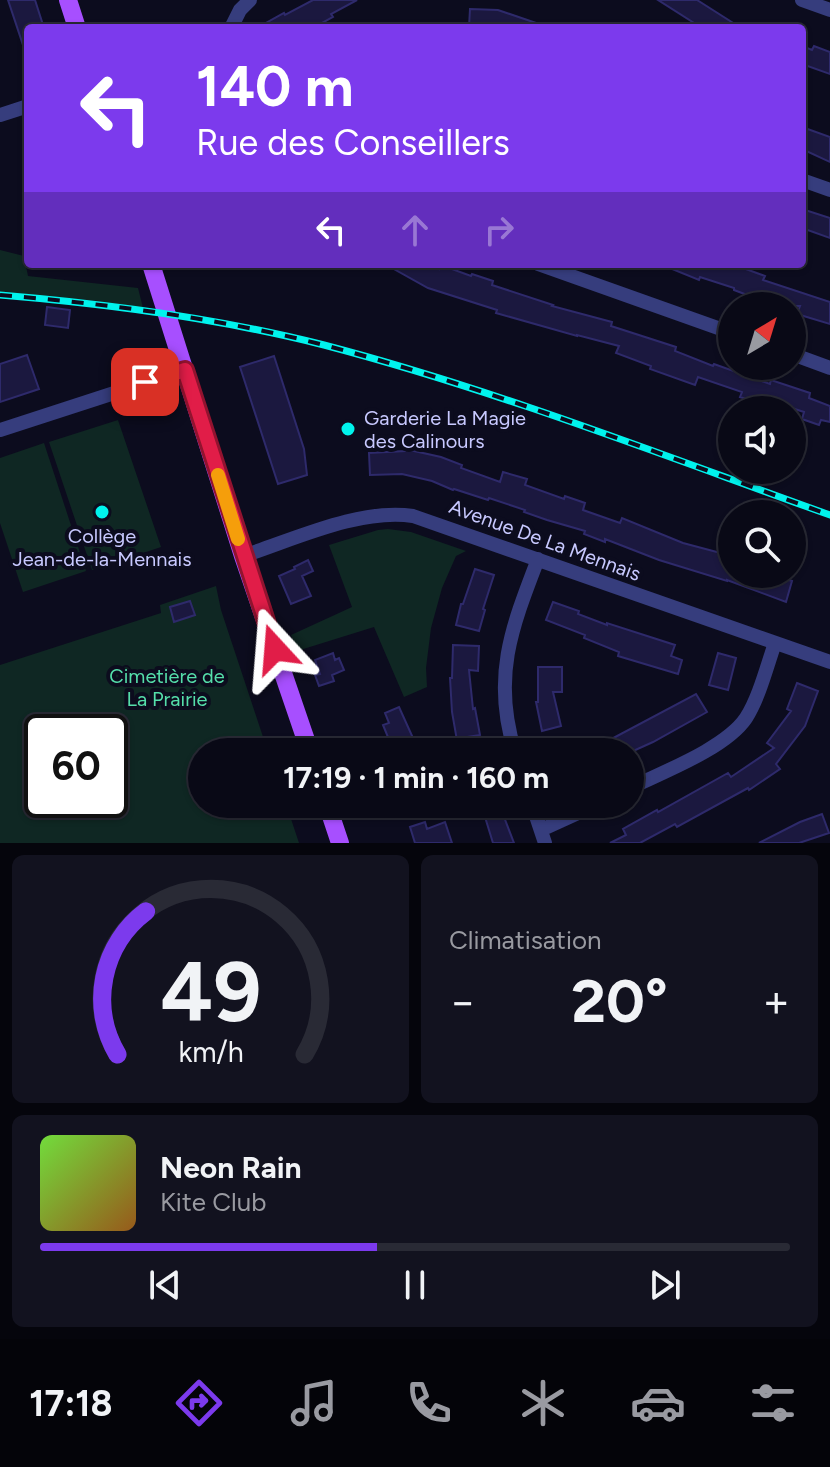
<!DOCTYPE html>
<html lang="fr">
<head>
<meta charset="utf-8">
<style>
	body { margin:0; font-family:Figtree,sans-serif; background:#12121f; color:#f1f3f6; height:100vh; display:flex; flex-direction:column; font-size:30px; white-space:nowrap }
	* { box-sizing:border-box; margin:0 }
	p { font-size:26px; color:#999aa1 }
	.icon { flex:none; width:44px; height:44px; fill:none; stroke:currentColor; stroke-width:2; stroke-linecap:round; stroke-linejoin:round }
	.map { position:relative; height:843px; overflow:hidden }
	.sheet { display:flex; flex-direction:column; gap:12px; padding:12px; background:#05050c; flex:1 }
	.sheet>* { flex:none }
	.hud { position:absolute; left:24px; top:24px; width:782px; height:244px; border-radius:8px; box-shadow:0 2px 6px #0004,0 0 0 2px #292a35; background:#7c3aed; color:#fff; overflow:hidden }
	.needle { width:52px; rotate:38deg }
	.tools { position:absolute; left:718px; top:292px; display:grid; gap:16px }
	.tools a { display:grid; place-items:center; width:88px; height:88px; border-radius:50%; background:#090916; box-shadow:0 2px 6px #0004,0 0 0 2px #292a35; font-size:40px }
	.speed { position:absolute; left:24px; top:714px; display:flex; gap:16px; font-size:40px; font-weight:700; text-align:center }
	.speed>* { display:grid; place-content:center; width:104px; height:104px; border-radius:50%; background:#090916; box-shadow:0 2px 6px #0004,0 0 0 2px #292a35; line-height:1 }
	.speed .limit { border:4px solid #111; border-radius:12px; background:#fff; color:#111 }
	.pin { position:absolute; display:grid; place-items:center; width:68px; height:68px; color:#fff; margin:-34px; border-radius:16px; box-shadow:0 4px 12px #0006 }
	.me { position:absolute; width:88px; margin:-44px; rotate:341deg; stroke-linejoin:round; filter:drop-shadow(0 0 6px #0008) }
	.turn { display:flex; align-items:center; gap:28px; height:168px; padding:0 40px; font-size:36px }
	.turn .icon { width:104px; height:104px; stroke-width:2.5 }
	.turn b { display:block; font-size:56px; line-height:68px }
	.lanes { display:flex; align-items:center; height:76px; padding:0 40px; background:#0003; justify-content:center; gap:40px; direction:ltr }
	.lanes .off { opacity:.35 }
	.big { font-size:60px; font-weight:700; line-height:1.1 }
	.sheet .widget { flex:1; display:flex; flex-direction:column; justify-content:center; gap:12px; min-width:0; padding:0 28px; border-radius:12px; background:#12121f }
	.sheet .dial { align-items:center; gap:0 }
	.dial svg { height:208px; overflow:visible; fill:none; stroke:#292a35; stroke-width:7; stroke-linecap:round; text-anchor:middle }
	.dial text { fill:#f1f3f6; stroke:none }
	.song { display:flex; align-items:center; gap:24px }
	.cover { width:96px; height:96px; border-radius:12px; background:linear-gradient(135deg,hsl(100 70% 55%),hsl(30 70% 35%)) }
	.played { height:8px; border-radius:4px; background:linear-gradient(90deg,#7c3aed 45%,#292a35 45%) }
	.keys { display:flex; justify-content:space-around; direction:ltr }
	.heat { display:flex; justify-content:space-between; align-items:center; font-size:44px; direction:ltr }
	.sheet .tiles { flex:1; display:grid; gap:12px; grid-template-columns:1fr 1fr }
	.widget:last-child { grid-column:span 2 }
	.trip { position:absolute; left:188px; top:738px; width:456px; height:80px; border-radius:40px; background:#090916; box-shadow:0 2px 6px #0004,0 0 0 2px #292a35; font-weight:700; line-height:80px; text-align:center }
	.tabs { display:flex; height:128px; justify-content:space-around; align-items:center; background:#040409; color:#999aa1 }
	.tabs .icon { width:56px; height:56px }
	.tabs .current { color:#7c3aed }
	.tabs b { font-size:36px; color:#f1f3f6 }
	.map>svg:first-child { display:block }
	.green { fill:#0f2723; fill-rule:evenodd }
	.building { fill:#1b183f; stroke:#2e2a6b; stroke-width:2 }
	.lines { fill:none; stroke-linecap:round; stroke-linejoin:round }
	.minor { stroke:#363d7d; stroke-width:14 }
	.major { stroke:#a74fff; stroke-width:18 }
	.rail-casing { stroke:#00f3ed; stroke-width:7 }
	.rail { stroke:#0c0c1e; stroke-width:4; stroke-dasharray:12; stroke-linecap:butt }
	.route-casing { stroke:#92132f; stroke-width:20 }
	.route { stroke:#e11d48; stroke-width:14 }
	.slow { stroke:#f59e0b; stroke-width:14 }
	.poi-dot { fill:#00f3ed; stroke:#0c0c1e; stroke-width:3 }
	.labels { text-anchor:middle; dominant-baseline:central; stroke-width:8; stroke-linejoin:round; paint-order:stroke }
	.poi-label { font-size:20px; fill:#c8c9ff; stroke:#0c0c1e; text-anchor:start }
	.street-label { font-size:20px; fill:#c8c9ff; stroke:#0c0c1e }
	.park-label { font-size:20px; fill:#55deaa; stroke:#0c0c1e }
</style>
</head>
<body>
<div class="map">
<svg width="830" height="843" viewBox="0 0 830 843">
	<rect width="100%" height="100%" fill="#0c0c1e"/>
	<path class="green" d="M0,250L24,256L28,276L138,288L143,308L98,301L0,292Z
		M118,420L161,547L92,570L49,442Z
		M44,443L86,571L23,592L0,523V458Z
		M388,529L411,532L466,551L456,556L442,588L431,628L426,668L427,687L404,697L374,627L297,651L291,635L352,607L329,545L378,530Z
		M216,586L221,610L268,752H202V804H286L299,843H0V665L161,613L160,605ZM42,732H110V800H42Z"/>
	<path class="building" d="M8,0H35L44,28H28V53L26,54Z
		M313,0H357L331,14L333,17L313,28H257L284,13L285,15Z
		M658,0H697L741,28H702Z
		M470,9L498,10L542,25V28L469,27Z
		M802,46L812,50L814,46L830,52V74L802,64Z
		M802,127L830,137V162L802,149Z
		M802,209L830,218V238L802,228Z
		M385,264H430L439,269L441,265L471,276L472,274L493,281L492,285L553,305L552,306L612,322L611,326L676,347L675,351L713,366L714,364L770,384L771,380L810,393L809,398L830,406V422L821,420L819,425L802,419L804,412L760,398L759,403L740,397L742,392L698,377L695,385L650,369L651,366L616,353L619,346L577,335V336L496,313L497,310L428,288Z
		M660,264H732L765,276L763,280L830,302V324L797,314L800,306H776L734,290V288L700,277L699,280Z
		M47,307L70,310L68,328L45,325Z
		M27,355L39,389L0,402V364Z
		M274,356L304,449L307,475L278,484L240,367Z
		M405,449L441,457L462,465L461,468L500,482L503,472L527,479L525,485L564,499L565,496L585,503L583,510L620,523L622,518L683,543L732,556V574H770L792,581L786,602L727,580V581L659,560L605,539V542L584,534L585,531L547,520L524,512L525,510L489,498L488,500L454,489L453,490L432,481L402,474L370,475L369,453L405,451Z
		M308,560L313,571L302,576L311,596L291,604L279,576L295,569L294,567Z
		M475,569L494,575L483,609L485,610L479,631L456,625L461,604H463Z
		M190,601L195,615L174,622L170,607Z
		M553,602L579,611L578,614L607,625V623L675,645L671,656L682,660L678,674L618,656L619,652L584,638L585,635L546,620Z
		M453,645L479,646L478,671L469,670L473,709L475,708L480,735L467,737L476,752H459L452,712L450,678H452Z
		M333,653L335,660L339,658L344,670L332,675L334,681L319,686L315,675L320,674L315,660Z
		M718,653L736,658L728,690L709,685Z
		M538,667H562V692H553L561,726L542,731L536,702H538Z
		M797,683L818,691L805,726L776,764L780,769L749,790L748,788L677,827L675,824L640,843H610L626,835L623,829L657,810L658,812L728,773L731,777L774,748L767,743L791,711L787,709Z
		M696,694L707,712L653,742L631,752H587Z
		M399,707L413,738L392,747L383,725L389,723L385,713Z
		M481,804H499L514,843H493Z
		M822,814L829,833L799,843H759L800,822Z
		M425,822L427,829L445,822L452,843H415L410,827Z"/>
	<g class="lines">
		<path class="minor" d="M802,0L830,10
			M231,28L240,10L250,0
			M0,115L28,106
			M802,180L830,190
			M538,264L732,333
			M792,354L830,368
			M0,430L185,370
			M243,556C295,539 360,508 413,516L830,662
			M515,752C492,678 511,629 538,559
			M630,788C663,772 726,748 746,718C759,698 767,666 775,643
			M532,804L545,843
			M541,830L598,804"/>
		<path class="major" d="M68,0L77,28
			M151,264L243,556L310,752
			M327,804L340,843"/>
		<g class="rail-casing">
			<path id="rail" d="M0,295C109,304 218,318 324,345C496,390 662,455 830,515"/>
		</g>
		<use href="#rail" class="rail"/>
	</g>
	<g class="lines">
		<g class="route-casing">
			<path id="route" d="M145,382L185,370L275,649"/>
		</g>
		<use href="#route" class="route"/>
		<path class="slow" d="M218,475L238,539"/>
	</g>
	<g class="poi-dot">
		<circle cx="348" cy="429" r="8"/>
		<circle cx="102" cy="512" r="8"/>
	</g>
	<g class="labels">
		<g class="poi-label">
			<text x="364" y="418">Garderie La Magie<tspan x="364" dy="23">des Calinours</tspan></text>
			<text x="102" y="536" text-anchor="middle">Collège<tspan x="102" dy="23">Jean-de-la-Mennais</tspan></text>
		</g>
		<g class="street-label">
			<text transform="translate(545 540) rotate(20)">Avenue De La Mennais</text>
		</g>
		<g class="park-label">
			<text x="167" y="676">Cimetière de<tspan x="167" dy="23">La Prairie</tspan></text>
		</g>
	</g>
</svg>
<div class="tools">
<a><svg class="needle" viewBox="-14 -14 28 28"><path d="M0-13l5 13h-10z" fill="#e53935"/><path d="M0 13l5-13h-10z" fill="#999aa1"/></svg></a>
<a><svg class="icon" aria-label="sound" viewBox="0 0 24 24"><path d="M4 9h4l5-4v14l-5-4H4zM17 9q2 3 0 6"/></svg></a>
<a><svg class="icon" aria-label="search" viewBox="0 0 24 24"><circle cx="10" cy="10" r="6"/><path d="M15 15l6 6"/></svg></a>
</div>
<div class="speed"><div class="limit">60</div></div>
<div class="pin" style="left:145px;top:382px;background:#d93025"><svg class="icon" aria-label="arrive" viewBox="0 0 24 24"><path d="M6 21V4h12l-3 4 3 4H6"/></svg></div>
<svg class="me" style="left:275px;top:649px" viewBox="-20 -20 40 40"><path d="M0-17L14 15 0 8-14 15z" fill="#e11d48" stroke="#fff" stroke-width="4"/></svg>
<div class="trip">17:19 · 1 min · 160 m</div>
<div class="hud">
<div class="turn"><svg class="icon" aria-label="left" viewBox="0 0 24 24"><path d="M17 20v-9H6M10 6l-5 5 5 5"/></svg><div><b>140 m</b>Rue des Conseillers</div></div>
<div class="lanes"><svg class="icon" aria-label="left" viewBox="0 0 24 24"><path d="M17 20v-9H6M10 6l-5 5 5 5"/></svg><svg class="icon off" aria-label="ahead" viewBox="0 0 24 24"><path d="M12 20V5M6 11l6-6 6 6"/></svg><svg class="icon off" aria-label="right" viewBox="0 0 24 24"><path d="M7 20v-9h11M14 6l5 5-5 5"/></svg></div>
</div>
</div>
<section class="sheet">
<div class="tiles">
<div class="widget dial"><svg viewBox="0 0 100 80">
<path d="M14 69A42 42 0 1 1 86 69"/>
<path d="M14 69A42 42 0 0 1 25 14" stroke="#7c3aed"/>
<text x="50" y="56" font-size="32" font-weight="700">49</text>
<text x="50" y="72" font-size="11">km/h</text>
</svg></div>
<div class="widget"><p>Climatisation</p>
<div class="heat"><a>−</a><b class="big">20°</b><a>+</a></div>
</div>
<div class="widget">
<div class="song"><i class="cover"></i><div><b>Neon Rain</b><p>Kite Club</p></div></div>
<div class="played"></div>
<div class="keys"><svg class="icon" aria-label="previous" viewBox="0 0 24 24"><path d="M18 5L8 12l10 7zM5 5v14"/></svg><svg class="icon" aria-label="pause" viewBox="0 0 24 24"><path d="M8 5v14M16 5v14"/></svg><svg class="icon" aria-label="next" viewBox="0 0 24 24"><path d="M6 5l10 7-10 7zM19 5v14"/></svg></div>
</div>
</div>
</section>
<nav class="tabs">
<b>17:18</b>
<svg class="icon current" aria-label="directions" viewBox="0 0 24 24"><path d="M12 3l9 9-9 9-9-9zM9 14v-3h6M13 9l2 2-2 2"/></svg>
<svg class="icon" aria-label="music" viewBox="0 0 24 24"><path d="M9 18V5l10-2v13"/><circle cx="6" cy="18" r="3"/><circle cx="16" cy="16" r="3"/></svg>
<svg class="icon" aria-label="phone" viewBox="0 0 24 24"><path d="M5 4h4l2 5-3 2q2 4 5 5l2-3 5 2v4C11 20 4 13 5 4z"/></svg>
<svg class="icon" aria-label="climate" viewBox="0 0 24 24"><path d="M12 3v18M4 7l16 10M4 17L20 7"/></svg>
<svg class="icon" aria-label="car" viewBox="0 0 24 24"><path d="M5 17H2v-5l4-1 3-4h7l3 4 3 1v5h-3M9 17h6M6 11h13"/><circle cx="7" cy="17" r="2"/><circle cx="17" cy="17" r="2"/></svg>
<svg class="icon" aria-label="filters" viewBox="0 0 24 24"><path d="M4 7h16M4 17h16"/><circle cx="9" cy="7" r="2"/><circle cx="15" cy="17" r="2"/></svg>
</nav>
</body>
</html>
